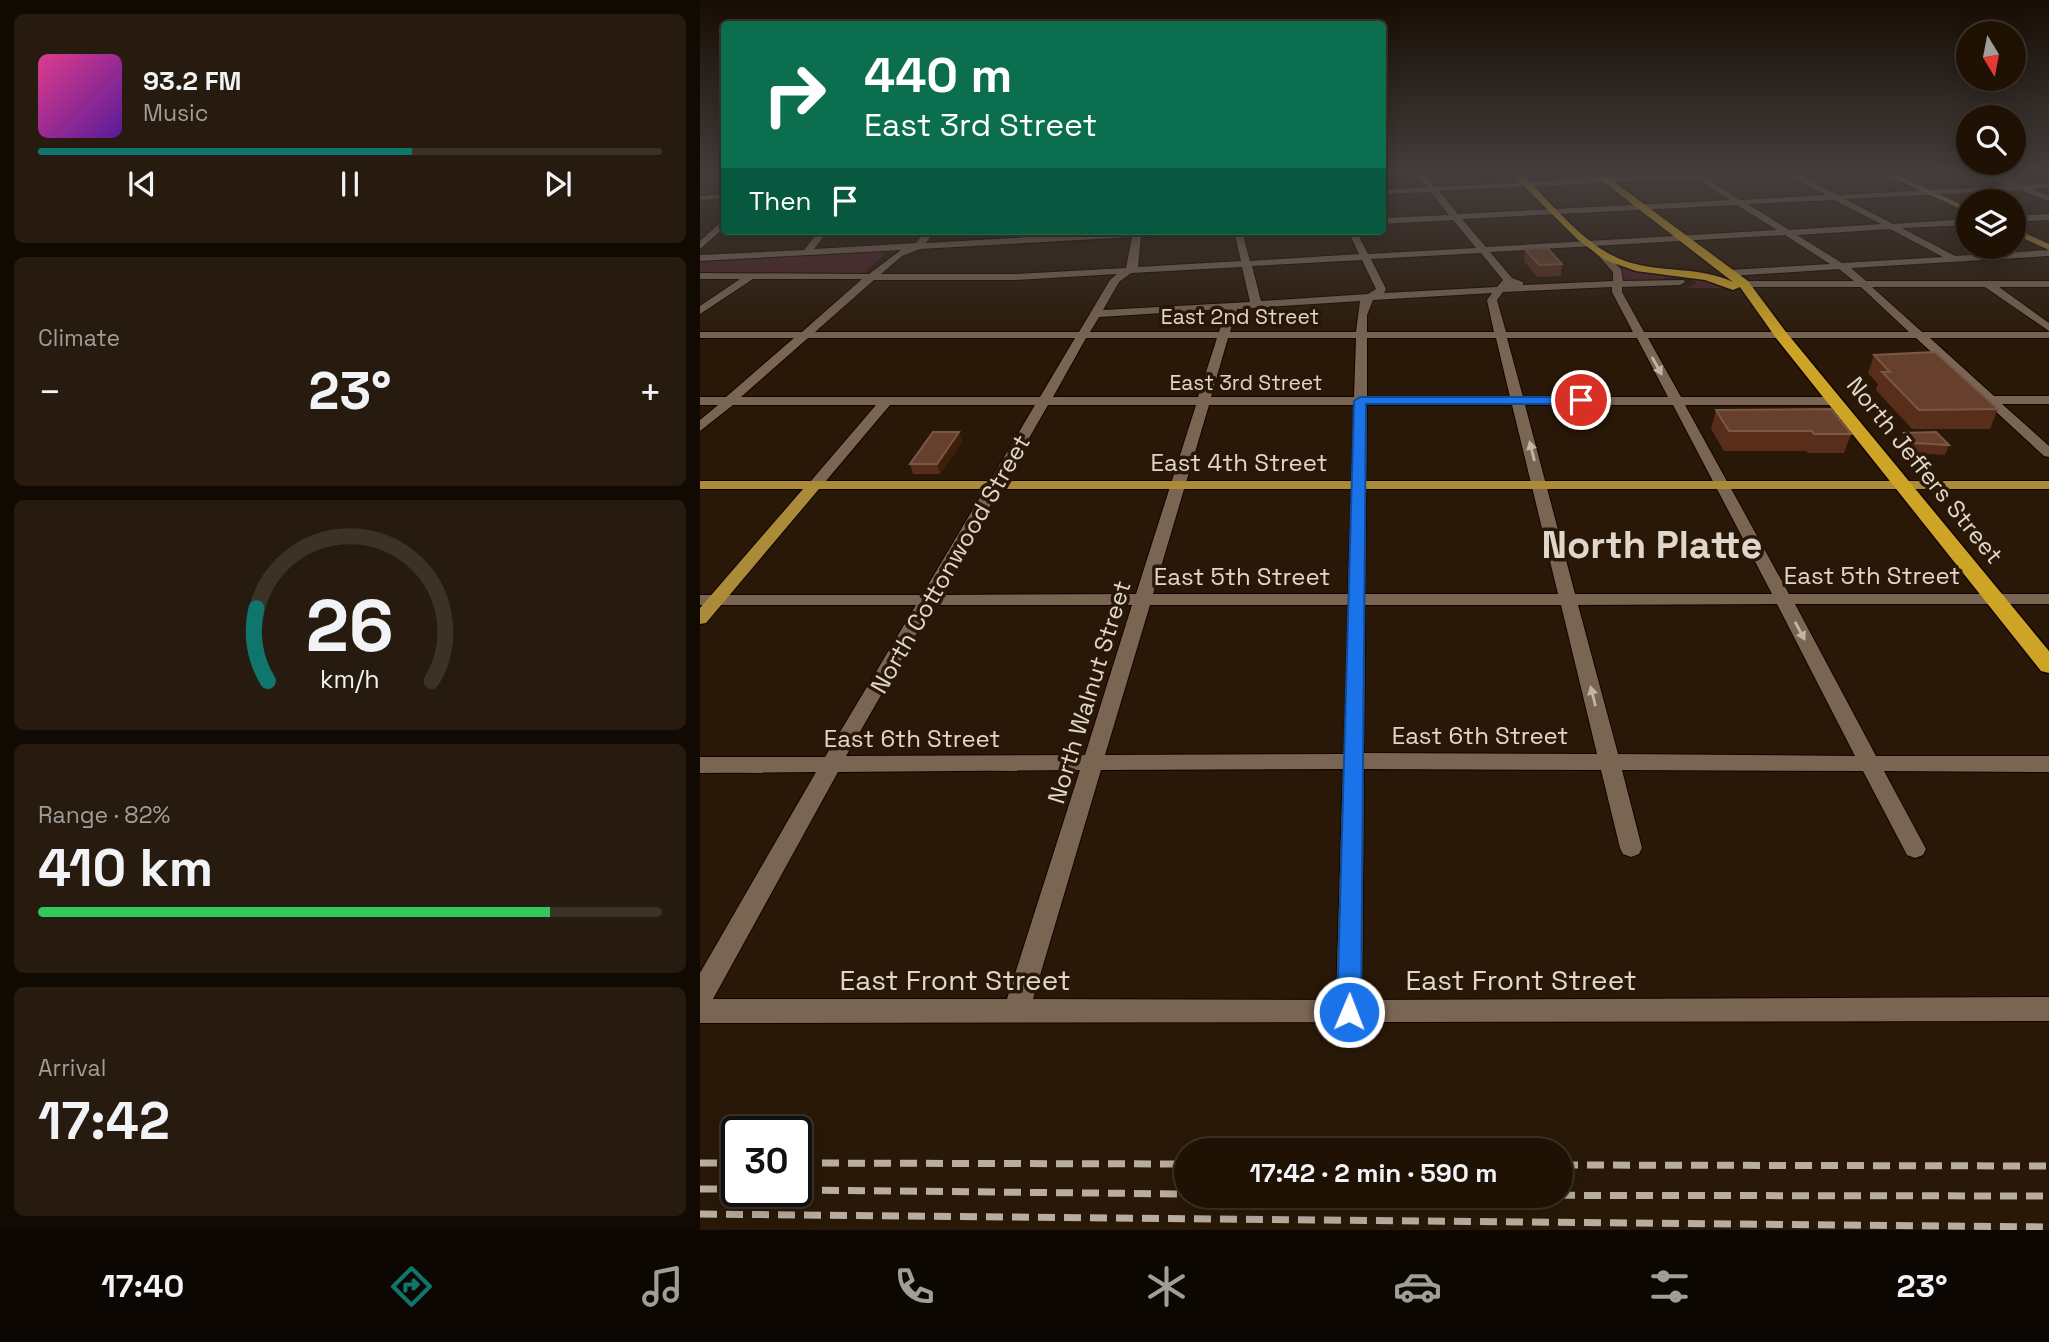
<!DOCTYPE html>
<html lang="en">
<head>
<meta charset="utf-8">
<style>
	body { margin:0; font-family:"Space Grotesk",sans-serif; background:#271b0f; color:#f1f3f6; height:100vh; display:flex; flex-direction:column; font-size:26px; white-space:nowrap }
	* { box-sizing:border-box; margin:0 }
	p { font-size:23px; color:#a19e9a }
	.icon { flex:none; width:38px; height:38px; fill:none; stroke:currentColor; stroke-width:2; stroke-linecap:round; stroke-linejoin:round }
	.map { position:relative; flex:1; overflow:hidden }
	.details { display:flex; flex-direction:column; gap:14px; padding:14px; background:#110a03; width:700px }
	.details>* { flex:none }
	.guide { position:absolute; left:21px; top:21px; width:665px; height:214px; border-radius:7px; box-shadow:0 4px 18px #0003,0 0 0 2px #3c3227; background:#0b6e4f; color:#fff; overflow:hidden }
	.needle { width:46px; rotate:170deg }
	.buttons { position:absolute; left:1256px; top:21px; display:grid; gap:14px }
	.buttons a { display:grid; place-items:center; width:70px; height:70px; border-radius:50%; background:#1f1205; box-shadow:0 4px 18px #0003,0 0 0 2px #3c3227; font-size:35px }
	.speed { position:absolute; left:21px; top:1116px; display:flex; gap:14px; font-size:35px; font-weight:700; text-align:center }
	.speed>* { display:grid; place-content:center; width:91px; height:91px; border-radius:50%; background:#1f1205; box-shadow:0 4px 18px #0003,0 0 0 2px #3c3227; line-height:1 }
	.speed .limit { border:4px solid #111; border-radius:10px; background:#fff; color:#111 }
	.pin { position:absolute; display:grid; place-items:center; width:60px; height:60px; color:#fff; margin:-30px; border:4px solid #fff; border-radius:50%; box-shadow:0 2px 7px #0007 }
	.me { position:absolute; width:77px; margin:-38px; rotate:1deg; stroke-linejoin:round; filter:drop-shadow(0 0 5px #0008) }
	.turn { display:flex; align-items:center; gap:24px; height:147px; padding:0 28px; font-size:32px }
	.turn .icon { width:91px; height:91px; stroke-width:2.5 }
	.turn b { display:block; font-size:49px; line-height:60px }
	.then { display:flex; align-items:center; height:66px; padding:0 28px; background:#0003; gap:14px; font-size:26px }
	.big { font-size:52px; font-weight:800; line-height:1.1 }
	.details .tile { flex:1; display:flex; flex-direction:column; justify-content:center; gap:10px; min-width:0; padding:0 24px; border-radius:10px; background:#271b0f }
	.details .dial { align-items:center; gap:0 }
	.dial svg { height:182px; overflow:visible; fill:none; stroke:#3c3227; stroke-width:7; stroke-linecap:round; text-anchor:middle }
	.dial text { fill:#f1f3f6; stroke:none }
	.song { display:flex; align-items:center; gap:21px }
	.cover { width:84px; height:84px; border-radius:10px; background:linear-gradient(135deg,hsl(330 70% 55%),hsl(270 70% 35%)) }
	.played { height:7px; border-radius:4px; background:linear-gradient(90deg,#0f766e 60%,#3c3227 60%) }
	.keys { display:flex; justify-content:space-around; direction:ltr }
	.heat { display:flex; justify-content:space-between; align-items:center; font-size:38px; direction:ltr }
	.charge { height:10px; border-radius:5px; background:linear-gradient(90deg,#34c759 82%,#3c3227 0) }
	.trip { position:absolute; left:474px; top:1138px; width:399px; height:70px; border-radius:35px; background:#1f1205; box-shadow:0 4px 18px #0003,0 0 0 2px #3c3227; font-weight:800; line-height:70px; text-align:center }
	.dock { display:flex; height:112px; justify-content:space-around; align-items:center; background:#0c0702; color:#a19e9a }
	.dock .icon { width:49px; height:49px }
	.dock .on { color:#0f766e }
	.dock b { font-size:32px; color:#f1f3f6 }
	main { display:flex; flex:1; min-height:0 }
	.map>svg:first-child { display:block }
	.green { fill:#492123 }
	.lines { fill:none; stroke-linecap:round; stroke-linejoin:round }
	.minor-casing { stroke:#110400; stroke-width:2 }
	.major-casing { stroke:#110400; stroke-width:2 }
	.highway-casing { stroke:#110400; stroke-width:3 }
	.minor { fill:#796552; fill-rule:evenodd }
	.major { fill:#ac8b38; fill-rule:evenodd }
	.highway { fill:#cea427; fill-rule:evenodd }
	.rail { stroke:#b9ada0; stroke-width:7; stroke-dasharray:17 9; stroke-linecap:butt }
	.wall { fill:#582d1a }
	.shaded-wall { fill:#3f1d0b }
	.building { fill:#673f2d; stroke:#7a5746; stroke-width:2 }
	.oneway { fill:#c2b4a7 }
	.route { fill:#1a73e8; stroke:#114b97; stroke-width:2 }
	.labels { text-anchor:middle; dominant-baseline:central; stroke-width:7; stroke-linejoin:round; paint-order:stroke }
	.far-street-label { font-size:21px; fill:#e1d6cb; stroke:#291807 }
	.street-label { font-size:24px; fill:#e1d6cb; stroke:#291807 }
	.near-street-label { font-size:28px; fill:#e1d6cb; stroke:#291807 }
	.town-label { font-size:38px; font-weight:bold; fill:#e1d6cb; stroke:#291807 }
</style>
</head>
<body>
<main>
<section class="details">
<div class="tile">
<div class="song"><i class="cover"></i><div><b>93.2 FM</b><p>Music</p></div></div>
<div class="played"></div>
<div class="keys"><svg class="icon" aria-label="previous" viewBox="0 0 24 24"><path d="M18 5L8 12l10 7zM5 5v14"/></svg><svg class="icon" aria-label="pause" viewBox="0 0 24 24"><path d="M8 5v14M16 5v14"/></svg><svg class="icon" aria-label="next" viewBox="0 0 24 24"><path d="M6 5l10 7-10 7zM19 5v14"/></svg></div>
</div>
<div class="tile"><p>Climate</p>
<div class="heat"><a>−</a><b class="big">23°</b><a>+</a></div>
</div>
<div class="tile dial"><svg viewBox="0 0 100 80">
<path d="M14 69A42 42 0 1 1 86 69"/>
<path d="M14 69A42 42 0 0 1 9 37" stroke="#0f766e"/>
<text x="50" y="56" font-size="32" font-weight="700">26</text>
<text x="50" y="72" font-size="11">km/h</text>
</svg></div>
<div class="tile"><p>Range · 82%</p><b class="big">410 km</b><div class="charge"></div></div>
<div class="tile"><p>Arrival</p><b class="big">17:42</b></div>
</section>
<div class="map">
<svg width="1349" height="1230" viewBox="0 0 1349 1230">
	<rect width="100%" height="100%" fill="#291807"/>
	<path class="green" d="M196,250L185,254L163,274L0,273V260Z
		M918,266L943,272L995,276L1029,288H987L997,283C974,267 949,290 924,279Z"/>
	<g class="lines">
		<g class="minor-casing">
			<path id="minor" d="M716,173H723L735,187L989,173H1058L1005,178L1040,200L1126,195L1086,173H1096L1137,195L1309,186L1282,173H1293L1322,185L1349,184V188L1332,189L1349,196V201L1320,190L1145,199L1193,224L1269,219V225L1202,228L1255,256L1349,250V256L1151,268L1166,281H1349V287H1299L1349,323V331L1285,287H1172L1222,332H1349V338H1230L1294,396H1349V404H1302L1349,446V457L1344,456L1216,338H948L981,397H1135L1141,401L1135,405H985L1089,594H1349V604H1095L1176,756H1349V772L1184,771L1226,849L1223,855L1215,858L1207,855L1163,771L922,770L942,848L939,854L931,857L923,854L920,848L901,770L664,769L662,1000L1349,997V1021L0,1023V973L116,772L0,773V757H125L216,605H0V595H222L335,405H190L120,488H110L108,485L110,482L176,405H33L0,431V420L18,405H0V397H26L94,338H0V332H102L162,279H53L0,314V306L40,279H0V273L169,274L201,250L0,261V255L104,250L119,231H128L114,249L216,243L225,231H234L226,243L433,231H500L496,234L441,237L438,267L541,261L534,231H542L550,261L659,254L648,231H656L668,254L776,248L753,220L682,224V218L749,215L731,192L682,194V190L727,187ZM995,178L1030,200L758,214L739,191ZM1134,200L1181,224L1089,230L1048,204ZM1037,205L1077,230L786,247L762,219ZM1190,229L1243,257L1142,263L1097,235ZM1085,235L1130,264L1030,270L1025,273L1030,276L1139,269L1154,281H1044L1039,284L1044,287H1161L1209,332H944L922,292V287L980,285L985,282L984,280L923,281L921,269L899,248L894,251L913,272V281L823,285V282L812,278L790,252ZM432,237L426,268L314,274H181L202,256L220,249ZM781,253L803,280L797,287L684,293L686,289L671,259ZM662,260L676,289L668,294L561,301L552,266ZM542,267L550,302L403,310L419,282L431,273ZM417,274L410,280L379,332H115L174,280H314ZM912,287V292L933,332H806L797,300L803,292ZM792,293L787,300L794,332H667V315L673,300ZM660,301L656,332H530L537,309ZM526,309L519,332H390L399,317ZM108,338H375L340,397H41ZM386,338H517L498,397H353ZM528,338H656L654,397H511ZM667,338H796L810,397H667ZM807,338H937L968,397H823ZM348,405H496L436,594L239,595ZM509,405H654L648,594H453ZM667,405H812L858,594H665ZM825,405H973L1072,594H875ZM1077,604L1155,756L918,754L878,605ZM233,605H432L385,755L146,756ZM450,605H648L644,754L405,755ZM665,605H861L897,754L664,753ZM643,769L636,1000L333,999L401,770ZM380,770L307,999H13L138,772Z
				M24,194V198L0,200V196Z
				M1349,214V220L1314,222V216Z
				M21,222H24V228L0,249V241Z"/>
		</g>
		<g class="major-casing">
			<path id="major" d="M1183,173H1193L1269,208V213Z
				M1314,228L1349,244V250L1314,234Z
				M0,481H1349V489H119L6,623L0,624V608L103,489H0Z"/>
		</g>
		<g class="highway-casing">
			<path id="highway" d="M811,173H821C852,203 885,248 928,262C962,273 999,266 1033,282L892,173H902L1048,281L1086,332L1349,651V673L1341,671L1076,338L1040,287L1033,290L1005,280L936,271L905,260L877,239Z"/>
		</g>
		<use href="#minor" class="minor"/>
		<use href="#major" class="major"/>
		<use href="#highway" class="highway"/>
		<path class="rail" d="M0,1163H37
			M96,1163L486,1164
			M861,1165L1349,1166
			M0,1189H37
			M96,1190L486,1194
			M598,1195L1349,1196
			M0,1214L1349,1227"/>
	</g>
	<path class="wall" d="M825,249L862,264L861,276L837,277L824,261Z
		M1174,355L1298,409L1290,429H1212L1176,390L1178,384L1168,373Z
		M1016,410L1151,434L1144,453H1108L1106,451H1024L1011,429Z
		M259,432L262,442L240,474H213L210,464Z
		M1204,433L1249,445L1245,455L1210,453L1200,443Z"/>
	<path class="shaded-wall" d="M259,432L262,442L240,474L237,464Z"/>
	<path class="building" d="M847,248L862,264L839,265L825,249Z
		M1235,352L1298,409L1219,410L1182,372H1190L1174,355Z
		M1131,409L1151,434H1114L1112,431H1029L1016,410Z
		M233,432H259L237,464H210Z
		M1236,432L1249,445L1214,443L1204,433Z"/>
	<defs><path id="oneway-solid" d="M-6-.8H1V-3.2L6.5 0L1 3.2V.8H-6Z" transform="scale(1.75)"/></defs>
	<g class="oneway">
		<use href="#oneway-solid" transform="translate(957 366) rotate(61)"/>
		<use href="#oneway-solid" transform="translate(832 451) rotate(-104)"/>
		<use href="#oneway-solid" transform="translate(1100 631) rotate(62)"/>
		<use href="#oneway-solid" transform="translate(893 696) rotate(-104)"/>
	</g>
	<linearGradient id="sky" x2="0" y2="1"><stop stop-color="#170d04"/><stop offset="0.5" stop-color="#433d3c"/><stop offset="1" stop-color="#433d3c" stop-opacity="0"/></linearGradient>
	<rect width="1349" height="346" fill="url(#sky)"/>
	<path class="route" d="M660,397H881L887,400L881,404H666L661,1012L658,1020L649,1024L641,1020L637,1012L654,401Z"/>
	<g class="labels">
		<g class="far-street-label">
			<text x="540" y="316">East 2nd Street</text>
			<text x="546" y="382">East 3rd Street</text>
		</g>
		<g class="street-label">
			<text x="539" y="462">East 4th Street</text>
			<text transform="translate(1225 470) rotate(51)">North Jeffers Street</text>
			<text transform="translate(250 564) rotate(-60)">North Cottonwood Street</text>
			<text x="1172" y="575">East 5th Street</text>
			<text x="542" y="576">East 5th Street</text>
			<text transform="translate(389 692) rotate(-73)">North Walnut Street</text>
			<text x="780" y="735">East 6th Street</text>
			<text x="212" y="738">East 6th Street</text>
		</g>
		<g class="near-street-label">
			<text x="255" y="980">East Front Street</text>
			<text x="821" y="980">East Front Street</text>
		</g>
		<g class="town-label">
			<text x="952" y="545">North Platte</text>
		</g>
	</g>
</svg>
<div class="buttons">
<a><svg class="needle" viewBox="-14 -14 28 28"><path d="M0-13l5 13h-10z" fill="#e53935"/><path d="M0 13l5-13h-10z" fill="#a19e9a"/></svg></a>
<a><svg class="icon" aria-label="search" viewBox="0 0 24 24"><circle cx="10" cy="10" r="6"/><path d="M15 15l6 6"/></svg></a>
<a><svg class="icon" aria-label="layers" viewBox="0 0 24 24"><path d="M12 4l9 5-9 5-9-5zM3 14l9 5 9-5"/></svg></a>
</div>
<div class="speed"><div class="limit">30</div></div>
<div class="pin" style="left:881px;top:400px;background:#d93025"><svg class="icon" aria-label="arrive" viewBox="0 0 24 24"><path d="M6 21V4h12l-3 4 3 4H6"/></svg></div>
<svg class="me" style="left:649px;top:1012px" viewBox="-20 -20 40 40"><circle r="17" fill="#1a73e8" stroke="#fff" stroke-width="3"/><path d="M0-11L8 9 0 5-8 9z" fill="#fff"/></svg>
<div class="trip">17:42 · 2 min · 590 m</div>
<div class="guide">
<div class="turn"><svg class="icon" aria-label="right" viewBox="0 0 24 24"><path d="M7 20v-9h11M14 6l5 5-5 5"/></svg><div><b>440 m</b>East 3rd Street</div></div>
<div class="then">Then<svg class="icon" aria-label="arrive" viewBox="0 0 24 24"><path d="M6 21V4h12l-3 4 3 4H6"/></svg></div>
</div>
</div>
</main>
<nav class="dock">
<b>17:40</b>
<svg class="icon on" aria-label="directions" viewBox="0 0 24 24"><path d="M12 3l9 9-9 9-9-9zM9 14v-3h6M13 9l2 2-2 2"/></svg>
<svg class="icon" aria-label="music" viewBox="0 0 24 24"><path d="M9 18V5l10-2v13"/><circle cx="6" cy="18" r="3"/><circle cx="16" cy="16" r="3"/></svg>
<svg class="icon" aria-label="phone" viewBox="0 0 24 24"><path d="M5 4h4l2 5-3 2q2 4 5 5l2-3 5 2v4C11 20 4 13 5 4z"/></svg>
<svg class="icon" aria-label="climate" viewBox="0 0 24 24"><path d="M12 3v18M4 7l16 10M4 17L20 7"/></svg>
<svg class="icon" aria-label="car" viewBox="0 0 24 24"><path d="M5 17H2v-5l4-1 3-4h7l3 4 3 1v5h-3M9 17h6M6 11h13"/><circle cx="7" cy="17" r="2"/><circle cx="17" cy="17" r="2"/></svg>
<svg class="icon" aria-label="filters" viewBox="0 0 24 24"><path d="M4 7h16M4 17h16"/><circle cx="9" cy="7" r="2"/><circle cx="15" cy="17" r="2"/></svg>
<b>23°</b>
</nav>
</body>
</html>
